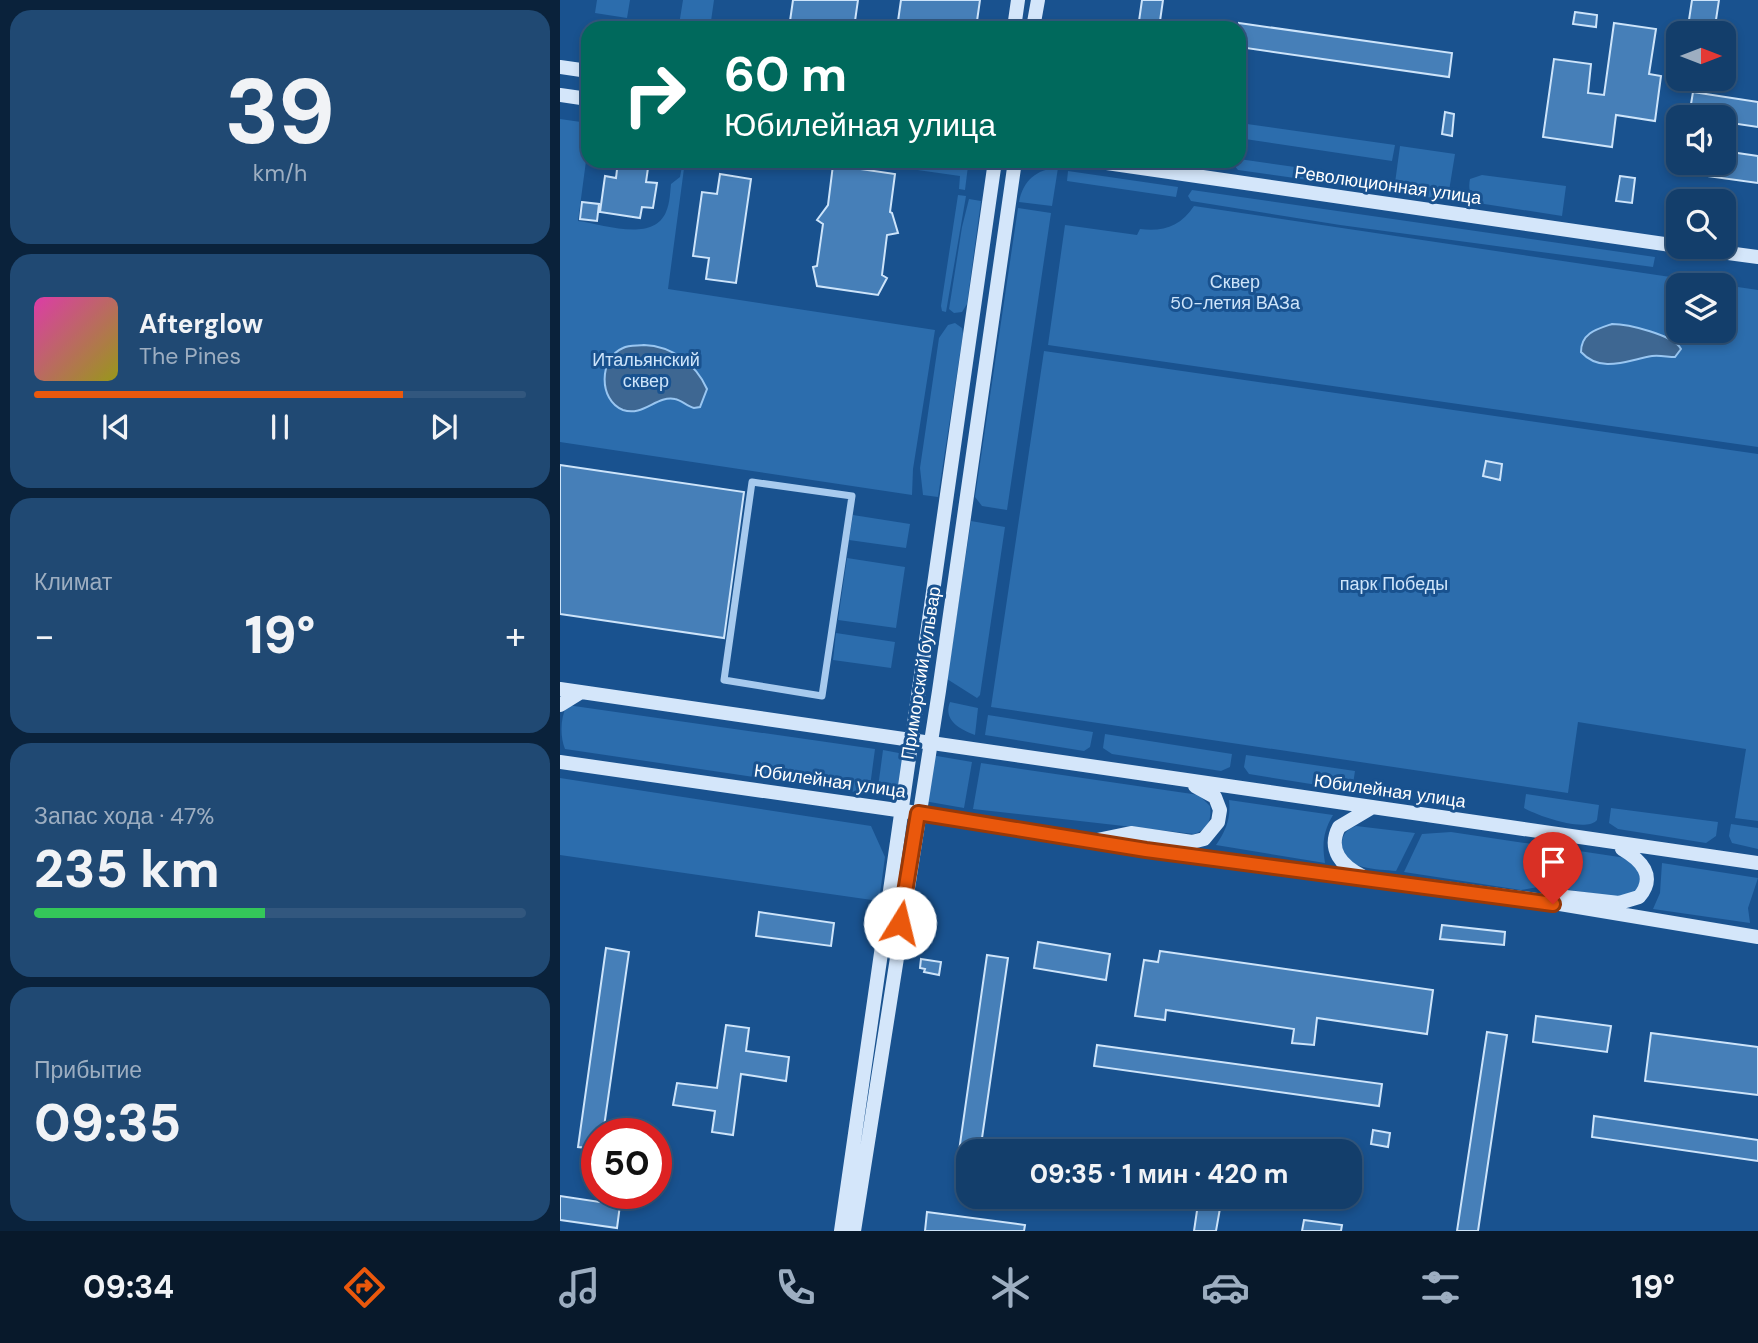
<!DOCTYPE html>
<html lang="ru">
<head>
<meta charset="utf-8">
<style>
	body { margin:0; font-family:"DM Sans",sans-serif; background:#204973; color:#f1f3f6; height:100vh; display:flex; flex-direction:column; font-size:26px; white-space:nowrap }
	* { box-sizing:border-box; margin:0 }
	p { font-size:23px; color:#9daec1 }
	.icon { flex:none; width:38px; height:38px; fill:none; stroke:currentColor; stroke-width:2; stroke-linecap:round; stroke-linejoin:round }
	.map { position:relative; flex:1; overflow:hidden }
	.panel { display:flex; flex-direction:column; gap:10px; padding:10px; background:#0a223b; width:560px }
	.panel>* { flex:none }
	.hud { position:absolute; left:21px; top:21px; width:665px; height:147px; border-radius:21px; box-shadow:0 4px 10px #0003,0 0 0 2px #32577e; background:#00695c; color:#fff; overflow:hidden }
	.needle { width:46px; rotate:90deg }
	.tools { position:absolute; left:1106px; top:21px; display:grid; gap:14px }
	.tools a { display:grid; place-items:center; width:70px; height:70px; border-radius:14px; background:#133e6b; box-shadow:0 4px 10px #0003,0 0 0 2px #32577e; font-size:35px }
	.speed { position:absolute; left:21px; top:1118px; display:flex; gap:14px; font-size:35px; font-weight:700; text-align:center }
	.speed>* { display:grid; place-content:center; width:91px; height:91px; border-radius:50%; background:#133e6b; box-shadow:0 4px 10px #0003,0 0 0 2px #32577e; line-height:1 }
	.speed .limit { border:10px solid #d22; background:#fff; color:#111 }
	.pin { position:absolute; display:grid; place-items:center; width:60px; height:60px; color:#fff; margin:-72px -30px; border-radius:50% 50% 50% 0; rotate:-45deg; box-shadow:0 0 7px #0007 }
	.pin .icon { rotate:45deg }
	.me { position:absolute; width:77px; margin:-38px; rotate:9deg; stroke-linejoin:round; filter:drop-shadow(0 0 5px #0008) }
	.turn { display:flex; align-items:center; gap:24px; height:147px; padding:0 28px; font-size:32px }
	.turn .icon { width:91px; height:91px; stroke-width:2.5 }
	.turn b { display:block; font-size:49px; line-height:60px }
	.big { font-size:52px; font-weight:800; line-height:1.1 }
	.panel .widget { flex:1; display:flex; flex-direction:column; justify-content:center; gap:10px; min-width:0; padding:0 24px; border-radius:21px; background:#204973 }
	.panel .dial { align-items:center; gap:0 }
	.dial b { font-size:91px; line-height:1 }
	.song { display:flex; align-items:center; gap:21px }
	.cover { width:84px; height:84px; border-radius:10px; background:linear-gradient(135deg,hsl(320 70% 55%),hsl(60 70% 35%)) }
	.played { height:7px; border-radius:4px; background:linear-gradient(90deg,#ea580c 75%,#32577e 75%) }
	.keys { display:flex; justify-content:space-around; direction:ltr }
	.heat { display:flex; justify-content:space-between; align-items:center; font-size:38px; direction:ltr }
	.charge { height:10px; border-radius:5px; background:linear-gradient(90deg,#34c759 47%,#32577e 0) }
	.trip { position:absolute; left:396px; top:1139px; width:406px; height:70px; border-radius:21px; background:#133e6b; box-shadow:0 4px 10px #0003,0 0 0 2px #32577e; font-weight:800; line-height:70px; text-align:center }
	.dock { display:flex; height:112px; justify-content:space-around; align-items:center; background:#08192b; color:#9daec1 }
	.dock .icon { width:49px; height:49px }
	.dock .on { color:#ea580c }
	.dock b { font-size:32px; color:#f1f3f6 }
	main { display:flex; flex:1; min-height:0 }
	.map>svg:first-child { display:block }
	.green { fill:#2c6dad; fill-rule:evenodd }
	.water { fill:#3e6792; stroke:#99c6f1; stroke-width:2 }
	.building { fill:#467fb8; stroke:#cde4fa; stroke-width:2 }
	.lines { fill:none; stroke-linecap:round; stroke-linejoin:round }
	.street { stroke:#a7caee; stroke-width:7 }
	.secondary { stroke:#d4e6fa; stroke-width:14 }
	.route-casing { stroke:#983908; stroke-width:18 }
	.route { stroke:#ea580c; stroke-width:12 }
	.labels { text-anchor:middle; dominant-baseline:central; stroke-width:6; stroke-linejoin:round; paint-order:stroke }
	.street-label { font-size:18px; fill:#fff; stroke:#19528f }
	.park-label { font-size:18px; fill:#cde4fa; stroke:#19528f }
</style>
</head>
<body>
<main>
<section class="panel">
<div class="widget dial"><b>39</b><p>km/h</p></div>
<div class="widget">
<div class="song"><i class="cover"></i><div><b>Afterglow</b><p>The Pines</p></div></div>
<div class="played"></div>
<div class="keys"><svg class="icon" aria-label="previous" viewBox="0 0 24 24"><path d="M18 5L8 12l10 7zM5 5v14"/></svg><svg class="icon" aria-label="pause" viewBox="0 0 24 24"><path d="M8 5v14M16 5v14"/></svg><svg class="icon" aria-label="next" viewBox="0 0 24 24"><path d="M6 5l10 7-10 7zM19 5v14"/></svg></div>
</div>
<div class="widget"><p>Климат</p>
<div class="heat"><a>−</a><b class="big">19°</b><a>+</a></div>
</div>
<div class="widget"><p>Запас хода · 47%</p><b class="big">235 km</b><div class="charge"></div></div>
<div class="widget"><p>Прибытие</p><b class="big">09:35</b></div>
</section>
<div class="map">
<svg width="1198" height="1231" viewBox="0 0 1198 1231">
	<rect width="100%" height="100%" fill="#19528f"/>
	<path class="green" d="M37,0H70L67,18L35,13Z
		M123,0H154L150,28L119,25Z
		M0,119L28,123V146L18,221C43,224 93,243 106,212C110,203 110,193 111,184L120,177L123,161H125L108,289L375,330L353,469L352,495L0,442Z
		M687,124L835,145L832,161L685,139Z
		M840,146L895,154L888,197L885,200L847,194L835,183Z
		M679,159L813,178L820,184L812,189L678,170L674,165Z
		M294,161C330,161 374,155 408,166L405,190L399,189L400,176Z
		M498,168L492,206L459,202C463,181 476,169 498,168Z
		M508,171L618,187L616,197L507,181Z
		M922,175L1006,186L1002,216L918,203C910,197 908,189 910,179Z
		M632,190L1095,257L1093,267L780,225L631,201L628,196Z
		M398,195L406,196L386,312L382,311L381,306Z
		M409,199L421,201L407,304L402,312L394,313L389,309L402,227Z
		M634,206L1198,290V447L488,345L505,225L577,235L580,229C603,232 621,226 634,206ZM1118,285H1164V331H1118Z
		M458,208L491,213L447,510L422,506L415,497Z
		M395,323L402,328L403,334L378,497L363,495L360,468L379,338L388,325Z
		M484,351L1198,454V821L1175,818L1186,749L1018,722L1008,793L431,707Z
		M293,515L350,524L346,548L289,540Z
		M411,521L445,527L420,695L417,698L387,679Z
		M287,558L345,567L336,628L278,620Z
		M276,633L335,642L331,668L273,660Z
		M390,702L418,708L415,735C399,729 383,720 390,702Z
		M7,705L315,749L309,794L5,749C0,737 0,718 7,705Z
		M428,715L533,732L530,747L524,751L425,735Z
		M545,734L672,754L670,767L661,771L552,754L543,748Z
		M323,750L344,754L338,798L317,795Z
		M371,755L412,762L404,808L364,801Z
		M686,755L795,771L793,784L786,783L776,788L689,774L684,767Z
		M421,763L639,795L650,806C652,819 648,830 634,834L413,809Z
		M0,778L311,826L325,857L319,901L0,855Z
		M966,794L1039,805L1037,820C1026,833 978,816 964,808Z
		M669,800L773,815C763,832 762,844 765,863L656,845C666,831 671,818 669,800Z
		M1051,808L1158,822L1156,836L1146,843L1058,829L1049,823Z
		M1171,824L1198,828V849L1172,843L1169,836Z
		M796,826L855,833L836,871C818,869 777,870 782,842C783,833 788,829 796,826Z
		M891,832L1066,858L1081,873L1079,891L1057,897L984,886L961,890L844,872L862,834Z
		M1102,863L1198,878L1188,908L1190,923L1093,909L1100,893Z"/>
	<path class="water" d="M1052,324C1068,324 1114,335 1121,349L1115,357C1108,357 1100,355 1092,356C1068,360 1041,374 1021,352C1021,333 1037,329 1052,324Z
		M84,345C112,346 136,364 147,389L140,407L134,408C127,406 121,400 115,399C97,395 83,417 63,410C38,400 39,358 63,348C69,345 78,346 84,345Z"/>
	<path class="building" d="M233,0H298L294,28H229Z
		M341,0H420L416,28H337Z
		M582,0H603L599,28H578Z
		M1132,0H1159L1154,33H1127Z
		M1015,12L1037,15L1036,27L1013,24Z
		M679,23L892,53L889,77L679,47Z
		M1054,23L1096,29L1089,74L1101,76L1095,121L1056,115L1052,147L983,137L994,59L1031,64L1028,93L1044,95Z
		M1133,92L1198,102V127L1164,122V117L1129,116Z
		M885,112L894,114L892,136L882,134Z
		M1164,151L1198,156V183L1125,173L1126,163H1164Z
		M58,161H89L86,182L97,183L93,208L82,207L80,218L40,212L45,176L56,178Z
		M273,165L335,174L330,212L332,213L338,233L327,235L322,275L327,278L318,295L257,286L253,267L257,266L263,224L257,220L268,205Z
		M160,174L191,179L176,283L146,279L149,258L133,256L142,192L157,194Z
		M1060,176L1075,178L1072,203L1056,201Z
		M22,202L39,204L37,221L20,219Z
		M926,461L942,464L940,480L923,476Z
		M0,465L184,492L164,638L0,614Z
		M199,912L274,923L271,946L196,936Z
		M882,925L945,932L944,945L880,939Z
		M478,942L550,954L546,980L474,968Z
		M46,948L69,952L43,1134H37V1149L18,1147Z
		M600,951L873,990L867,1034L757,1018L754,1045L732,1043L734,1029L606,1010L605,1020L575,1016L584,960L598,962Z
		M427,955L448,958L420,1152H408V1173L396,1172Z
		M361,959L381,962L379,975L364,972L365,969L360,968Z
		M976,1016L1051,1026L1047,1052L973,1042Z
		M166,1025L189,1028L186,1051L229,1057L226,1081L181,1074L173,1135L152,1132L155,1111L113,1105L117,1083L157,1088Z
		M927,1032L947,1035L918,1231H897Z
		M1091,1033L1198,1047V1095L1085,1081Z
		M537,1045L822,1084L819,1106L534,1066Z
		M1034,1116L1198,1140V1161L1032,1137Z
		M813,1130L830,1133L828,1147L811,1144Z
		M0,1196L60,1205L57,1228L0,1220Z
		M639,1197H662L656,1231H634Z
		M367,1212L465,1225L464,1231H365Z
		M744,1220L782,1225L781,1231H742Z"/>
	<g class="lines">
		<path class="street" d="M192,482L292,496L262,696L164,680Z"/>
		<path class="secondary" d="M454,28L458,0
			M473,28L478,0
			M0,67L28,71
			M0,95L28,99
			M533,161L1118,246
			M1123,247L1198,257
			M0,689L1198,863
			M0,705L21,692
			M0,762L407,820L586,850L970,899L1198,937
			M537,840L571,833L632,842L644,839L658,822L660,810L655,797L635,786
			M802,876C782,866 767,850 779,827L811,808
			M1006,897L1059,903L1079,897C1097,876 1081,860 1062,849
			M281,1231L435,161
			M294,1231L379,691L455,161"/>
	</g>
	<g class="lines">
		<g class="route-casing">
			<path id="route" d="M340,923L358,813L586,850L993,904"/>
		</g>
		<use href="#route" class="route"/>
	</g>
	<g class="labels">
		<g class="street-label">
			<text transform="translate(828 185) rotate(8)">Революционная улица</text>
			<text transform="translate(361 673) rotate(-81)">Приморский бульвар</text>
			<text transform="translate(270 781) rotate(8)">Юбилейная улица</text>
			<text transform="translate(830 791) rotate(8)">Юбилейная улица</text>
		</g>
		<g class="park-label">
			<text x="675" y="282">Сквер<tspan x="675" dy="21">50-летия ВАЗа</tspan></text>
			<text x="86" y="360">Итальянский<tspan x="86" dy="21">сквер</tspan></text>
			<text x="834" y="584">парк Победы</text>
		</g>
	</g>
</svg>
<div class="tools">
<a><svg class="needle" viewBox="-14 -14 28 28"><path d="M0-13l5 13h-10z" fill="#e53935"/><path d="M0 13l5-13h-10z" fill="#9daec1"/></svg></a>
<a><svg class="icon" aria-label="sound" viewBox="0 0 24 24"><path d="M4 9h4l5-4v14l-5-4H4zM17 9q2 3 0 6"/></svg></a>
<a><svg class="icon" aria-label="search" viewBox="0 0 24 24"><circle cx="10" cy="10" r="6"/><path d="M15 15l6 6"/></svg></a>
<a><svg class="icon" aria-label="layers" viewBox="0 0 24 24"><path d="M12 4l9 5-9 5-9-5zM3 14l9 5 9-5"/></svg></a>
</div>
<div class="speed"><div class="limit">50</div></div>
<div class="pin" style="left:993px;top:904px;background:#d93025"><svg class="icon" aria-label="arrive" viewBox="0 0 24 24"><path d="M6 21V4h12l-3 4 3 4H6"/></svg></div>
<svg class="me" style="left:340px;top:923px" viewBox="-20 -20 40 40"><circle r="19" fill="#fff"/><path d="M0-13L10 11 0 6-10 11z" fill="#ea580c"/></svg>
<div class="trip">09:35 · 1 мин · 420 m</div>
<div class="hud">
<div class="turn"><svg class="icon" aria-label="right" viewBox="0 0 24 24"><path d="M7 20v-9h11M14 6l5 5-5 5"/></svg><div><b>60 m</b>Юбилейная улица</div></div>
</div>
</div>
</main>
<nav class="dock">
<b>09:34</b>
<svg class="icon on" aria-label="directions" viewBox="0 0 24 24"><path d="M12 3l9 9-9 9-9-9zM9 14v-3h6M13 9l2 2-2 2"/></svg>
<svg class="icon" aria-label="music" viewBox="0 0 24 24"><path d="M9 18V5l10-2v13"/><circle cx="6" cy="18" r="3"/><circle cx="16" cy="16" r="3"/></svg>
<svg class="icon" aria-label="phone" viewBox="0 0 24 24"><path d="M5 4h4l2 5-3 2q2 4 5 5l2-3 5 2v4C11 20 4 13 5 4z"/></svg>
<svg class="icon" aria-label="climate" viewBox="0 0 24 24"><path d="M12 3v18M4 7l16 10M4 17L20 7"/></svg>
<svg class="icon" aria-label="car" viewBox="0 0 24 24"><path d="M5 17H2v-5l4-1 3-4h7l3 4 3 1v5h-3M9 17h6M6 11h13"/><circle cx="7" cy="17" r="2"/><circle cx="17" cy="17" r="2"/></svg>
<svg class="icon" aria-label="filters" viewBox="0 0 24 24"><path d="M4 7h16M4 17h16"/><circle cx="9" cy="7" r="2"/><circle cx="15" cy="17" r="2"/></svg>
<b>19°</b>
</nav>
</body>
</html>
